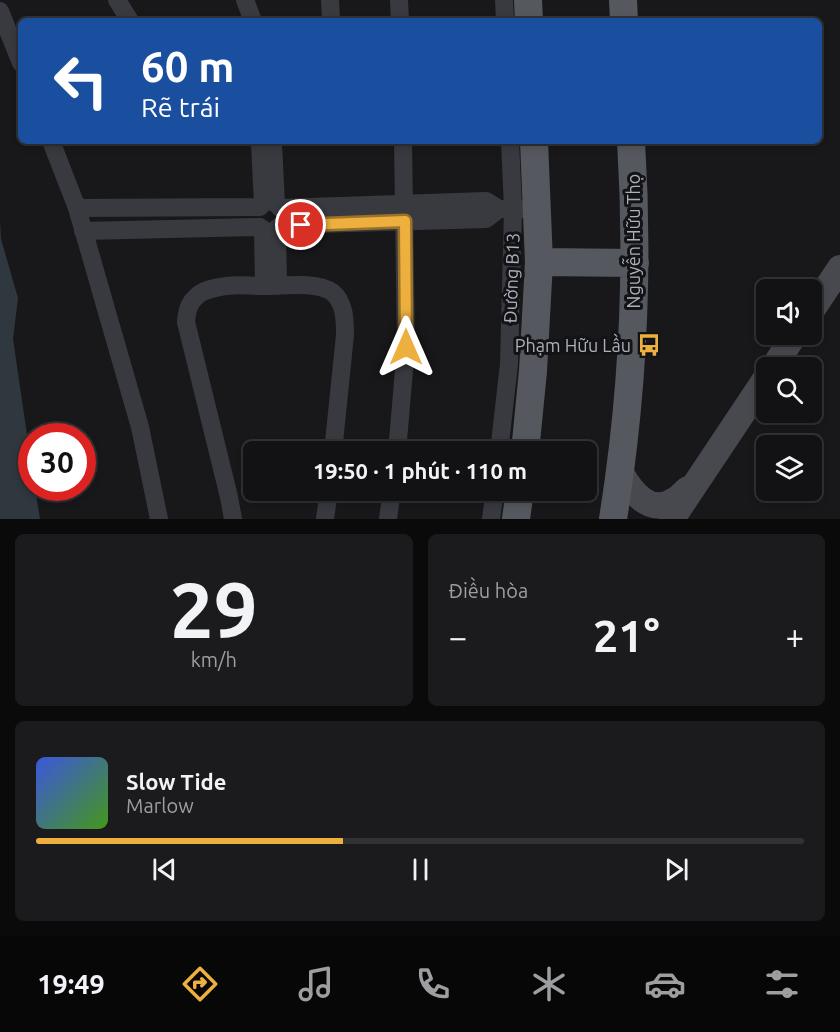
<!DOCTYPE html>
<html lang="vi">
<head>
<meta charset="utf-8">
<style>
	body { margin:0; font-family:Ubuntu,sans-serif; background:#1b1b1d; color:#f1f3f6; height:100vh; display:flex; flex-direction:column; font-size:22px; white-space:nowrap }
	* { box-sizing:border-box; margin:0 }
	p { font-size:20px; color:#9c9ea0 }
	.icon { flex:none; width:33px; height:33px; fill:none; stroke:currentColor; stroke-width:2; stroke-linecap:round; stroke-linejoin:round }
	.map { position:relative; height:519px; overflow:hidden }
	.details { display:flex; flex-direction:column; gap:15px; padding:15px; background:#0a0a0b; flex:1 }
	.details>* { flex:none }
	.guide { position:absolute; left:18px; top:18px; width:804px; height:126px; border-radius:9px; box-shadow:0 3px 9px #0003,0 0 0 2px #313234; background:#1a4fa0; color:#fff; overflow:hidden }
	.buttons { position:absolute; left:756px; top:279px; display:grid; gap:12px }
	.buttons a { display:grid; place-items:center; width:66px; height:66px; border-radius:9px; background:#121214; box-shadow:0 3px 9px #0003,0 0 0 2px #313234; font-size:30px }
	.speed { position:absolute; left:18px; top:423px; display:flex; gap:12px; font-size:30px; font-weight:700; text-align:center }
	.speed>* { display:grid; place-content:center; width:78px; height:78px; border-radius:50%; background:#121214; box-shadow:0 3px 9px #0003,0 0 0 2px #313234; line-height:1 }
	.speed .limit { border:9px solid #d22; background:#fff; color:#111 }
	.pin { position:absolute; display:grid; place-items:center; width:51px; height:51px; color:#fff; margin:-26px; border:3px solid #fff; border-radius:50%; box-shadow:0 2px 6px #0007 }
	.me { position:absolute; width:66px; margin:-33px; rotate:0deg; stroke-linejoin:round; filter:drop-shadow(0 0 4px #0008) }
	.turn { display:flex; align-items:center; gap:21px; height:126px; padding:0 24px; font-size:27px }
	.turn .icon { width:78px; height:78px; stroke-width:2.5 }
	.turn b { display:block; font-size:42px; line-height:51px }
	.big { font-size:45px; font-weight:700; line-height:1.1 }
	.details .widget { flex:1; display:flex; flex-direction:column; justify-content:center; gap:9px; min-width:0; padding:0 21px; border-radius:9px; background:#1b1b1d }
	.details .dial { align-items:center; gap:0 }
	.dial b { font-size:78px; line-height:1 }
	.song { display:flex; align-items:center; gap:18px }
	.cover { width:72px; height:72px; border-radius:9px; background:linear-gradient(135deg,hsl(230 70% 55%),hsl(100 70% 35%)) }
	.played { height:6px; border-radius:3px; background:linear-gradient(90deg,#edaf3d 40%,#313234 40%) }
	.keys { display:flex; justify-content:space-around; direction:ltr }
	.heat { display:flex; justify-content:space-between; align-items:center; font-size:33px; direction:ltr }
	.details .tiles { flex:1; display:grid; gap:15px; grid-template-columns:1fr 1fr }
	.widget:last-child { grid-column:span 2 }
	.trip { position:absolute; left:243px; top:441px; width:354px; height:60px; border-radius:9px; background:#121214; box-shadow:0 3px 9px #0003,0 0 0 2px #313234; font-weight:700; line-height:60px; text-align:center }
	.tabs { display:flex; height:96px; justify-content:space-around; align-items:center; background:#070708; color:#9c9ea0 }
	.tabs .icon { width:42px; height:42px }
	.tabs .on { color:#edaf3d }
	.tabs b { font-size:27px; color:#f1f3f6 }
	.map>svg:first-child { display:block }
	.water { fill:#2e383e }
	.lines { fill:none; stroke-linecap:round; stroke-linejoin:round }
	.street { stroke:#393a3f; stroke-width:18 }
	.secondary { stroke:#47494f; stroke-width:26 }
	.primary { stroke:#55585e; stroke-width:28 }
	.route-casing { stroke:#9a7228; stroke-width:15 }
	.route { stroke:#edaf3d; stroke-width:10 }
	.labels { text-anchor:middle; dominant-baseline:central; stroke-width:6; stroke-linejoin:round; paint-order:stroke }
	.street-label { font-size:18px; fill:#abb0ba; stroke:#131315 }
	.poi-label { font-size:18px; fill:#abb0ba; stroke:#131315; text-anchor:end }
</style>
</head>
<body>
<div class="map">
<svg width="840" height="519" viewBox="0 0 840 519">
	<rect width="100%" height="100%" fill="#18181a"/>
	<path class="water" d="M0,221L1,239L18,298L13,339L31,462L32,488H35L40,519H0Z"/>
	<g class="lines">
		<path class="street" d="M117,0L130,21
			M245,0L253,21
			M330,0L331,21
			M399,0L400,21
			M504,0L505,21
			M0,11L21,63
			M51,141L77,208L140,427L159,519
			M263,141L260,144L263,204
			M269,141L273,144L276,204
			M77,208L260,207
			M280,208L486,201L499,209
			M281,225L486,219L499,209H525
			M277,228L278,286
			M263,229L264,286
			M83,231L260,227
			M397,452L406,347L403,141
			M499,452L509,364L513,209L510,141
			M233,519L229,497L186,322C187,312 188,304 196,297C203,289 216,288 226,286C238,284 251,286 263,286C281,286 317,281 332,292C345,302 345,321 345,335L333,452
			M325,519L329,490
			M388,519L392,490
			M491,519L495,490"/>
		<path class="secondary" d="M812,310L840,268
			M773,368L795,334
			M621,473C631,491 650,516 673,501C679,498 683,493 688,489
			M672,519L766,378"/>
		<path class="primary" d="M528,0L529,21
			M623,0L624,21
			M539,262L635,263
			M525,452L533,371L539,262L534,141
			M516,519L520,490
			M613,519C633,394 639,267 631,141"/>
	</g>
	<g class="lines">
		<g class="route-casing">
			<path id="route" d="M301,225L405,221L406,347"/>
		</g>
		<use href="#route" class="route"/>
	</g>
	<defs>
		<g id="bus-bare" transform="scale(1.8)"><path d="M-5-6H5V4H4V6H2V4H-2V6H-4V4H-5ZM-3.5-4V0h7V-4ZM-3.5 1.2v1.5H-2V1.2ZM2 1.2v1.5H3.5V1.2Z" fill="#edaf3d" stroke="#131315" stroke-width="2.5" paint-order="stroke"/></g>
	</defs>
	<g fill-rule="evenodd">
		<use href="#bus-bare" x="649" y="345"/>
	</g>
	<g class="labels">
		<g class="street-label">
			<text transform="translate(633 241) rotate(-90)">Nguyễn Hữu Thọ</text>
			<text transform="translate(511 278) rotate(-88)">Đường B13</text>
		</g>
		<g class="poi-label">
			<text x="631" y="345">Phạm Hữu Lầu</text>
		</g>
	</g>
</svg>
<div class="buttons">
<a><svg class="icon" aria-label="sound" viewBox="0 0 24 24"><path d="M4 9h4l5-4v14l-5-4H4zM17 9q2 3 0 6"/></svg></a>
<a><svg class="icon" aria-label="search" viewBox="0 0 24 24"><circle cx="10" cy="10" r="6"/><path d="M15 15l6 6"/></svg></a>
<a><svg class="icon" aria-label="layers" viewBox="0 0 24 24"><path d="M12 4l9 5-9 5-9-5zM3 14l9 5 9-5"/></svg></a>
</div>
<div class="speed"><div class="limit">30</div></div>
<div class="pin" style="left:301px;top:225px;background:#d93025"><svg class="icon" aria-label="arrive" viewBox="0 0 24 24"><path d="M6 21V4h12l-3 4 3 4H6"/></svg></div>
<svg class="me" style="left:406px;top:347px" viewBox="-20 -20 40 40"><path d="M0-17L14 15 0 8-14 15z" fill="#edaf3d" stroke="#fff" stroke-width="4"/></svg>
<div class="trip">19:50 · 1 phút · 110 m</div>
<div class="guide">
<div class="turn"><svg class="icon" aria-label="left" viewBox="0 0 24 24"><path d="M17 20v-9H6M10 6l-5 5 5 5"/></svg><div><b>60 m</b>Rẽ trái</div></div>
</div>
</div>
<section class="details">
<div class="tiles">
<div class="widget dial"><b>29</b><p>km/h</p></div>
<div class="widget"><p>Điều hòa</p>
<div class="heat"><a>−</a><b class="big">21°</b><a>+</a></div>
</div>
<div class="widget">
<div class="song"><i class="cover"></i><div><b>Slow Tide</b><p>Marlow</p></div></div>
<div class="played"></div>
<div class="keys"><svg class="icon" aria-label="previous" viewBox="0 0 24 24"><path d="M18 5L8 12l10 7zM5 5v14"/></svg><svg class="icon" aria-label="pause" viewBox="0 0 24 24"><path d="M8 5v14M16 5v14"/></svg><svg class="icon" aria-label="next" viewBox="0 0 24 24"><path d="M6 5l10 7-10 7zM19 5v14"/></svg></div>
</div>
</div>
</section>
<nav class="tabs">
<b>19:49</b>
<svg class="icon on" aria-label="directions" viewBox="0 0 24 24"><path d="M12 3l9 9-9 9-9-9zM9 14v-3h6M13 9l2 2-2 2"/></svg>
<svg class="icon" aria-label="music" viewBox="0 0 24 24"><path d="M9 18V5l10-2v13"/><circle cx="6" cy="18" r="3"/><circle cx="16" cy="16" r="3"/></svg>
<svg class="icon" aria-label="phone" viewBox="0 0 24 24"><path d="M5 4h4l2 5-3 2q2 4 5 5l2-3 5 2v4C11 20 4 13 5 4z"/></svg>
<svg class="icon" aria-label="climate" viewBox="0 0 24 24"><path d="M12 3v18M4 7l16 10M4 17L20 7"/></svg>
<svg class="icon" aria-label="car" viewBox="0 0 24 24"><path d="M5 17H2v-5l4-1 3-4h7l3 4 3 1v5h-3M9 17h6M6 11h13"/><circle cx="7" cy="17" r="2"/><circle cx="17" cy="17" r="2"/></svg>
<svg class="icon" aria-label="filters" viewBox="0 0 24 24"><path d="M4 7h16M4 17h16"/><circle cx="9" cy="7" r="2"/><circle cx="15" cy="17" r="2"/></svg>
</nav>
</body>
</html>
